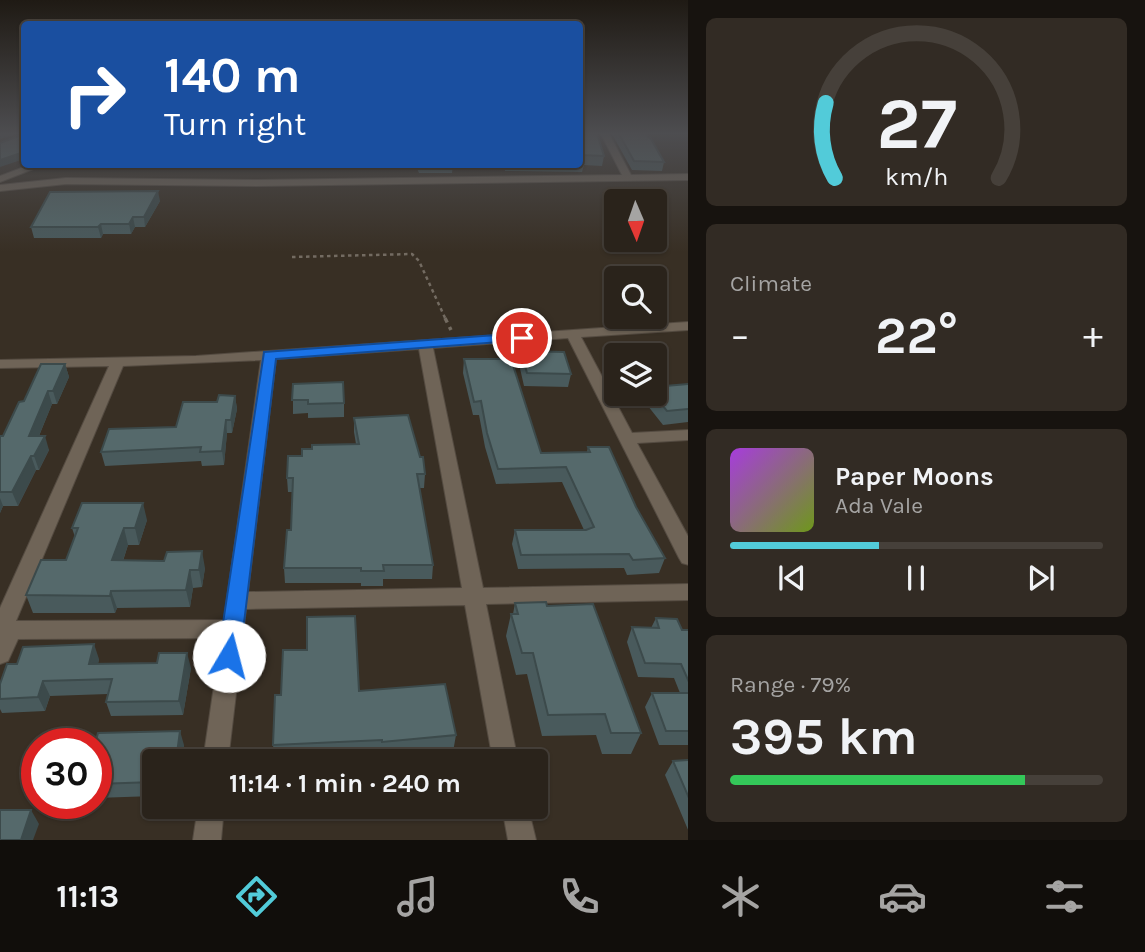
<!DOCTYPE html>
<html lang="en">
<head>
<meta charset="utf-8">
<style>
	body { margin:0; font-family:Karla,sans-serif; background:#322b24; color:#f1f3f6; height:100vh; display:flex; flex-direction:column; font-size:26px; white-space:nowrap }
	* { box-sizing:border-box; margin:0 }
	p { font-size:23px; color:#a5a4a3 }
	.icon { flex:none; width:38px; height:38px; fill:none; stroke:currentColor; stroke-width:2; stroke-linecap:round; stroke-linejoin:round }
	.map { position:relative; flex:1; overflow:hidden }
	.panel { display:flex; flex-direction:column; gap:18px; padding:18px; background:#17130f; width:457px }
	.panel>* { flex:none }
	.hud { position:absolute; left:21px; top:21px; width:562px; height:147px; border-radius:7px; box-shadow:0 2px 5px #0004,0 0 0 2px #46403a; background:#1a4fa0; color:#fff; overflow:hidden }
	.needle { width:46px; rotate:178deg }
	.controls { position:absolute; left:604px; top:189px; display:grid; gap:14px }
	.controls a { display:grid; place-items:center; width:63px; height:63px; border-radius:7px; background:#2a231b; box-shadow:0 2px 5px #0004,0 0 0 2px #46403a; font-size:35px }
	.speed { position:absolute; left:21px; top:728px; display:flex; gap:14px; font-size:35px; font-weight:700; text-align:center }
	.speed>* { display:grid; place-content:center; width:91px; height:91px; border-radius:50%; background:#2a231b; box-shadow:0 2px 5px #0004,0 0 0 2px #46403a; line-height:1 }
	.speed .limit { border:10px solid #d22; background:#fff; color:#111 }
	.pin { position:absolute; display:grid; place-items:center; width:60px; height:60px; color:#fff; margin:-30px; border:4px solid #fff; border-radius:50%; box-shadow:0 2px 7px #0007 }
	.me { position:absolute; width:77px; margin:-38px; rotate:8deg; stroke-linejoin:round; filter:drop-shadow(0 0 5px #0008) }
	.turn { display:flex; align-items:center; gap:24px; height:147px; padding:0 28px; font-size:32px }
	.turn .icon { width:91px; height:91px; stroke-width:2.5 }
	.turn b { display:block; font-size:49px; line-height:60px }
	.big { font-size:52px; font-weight:700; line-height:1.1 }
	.panel .card { flex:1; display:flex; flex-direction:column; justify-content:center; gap:10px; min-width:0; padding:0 24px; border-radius:10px; background:#322b24 }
	.panel .dial { align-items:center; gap:0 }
	.dial svg { height:182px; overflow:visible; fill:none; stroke:#46403a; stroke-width:7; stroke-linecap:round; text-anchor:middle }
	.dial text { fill:#f1f3f6; stroke:none }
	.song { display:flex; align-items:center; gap:21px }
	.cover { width:84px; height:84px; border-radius:10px; background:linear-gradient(135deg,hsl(280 70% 55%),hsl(80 70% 35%)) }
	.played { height:7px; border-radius:4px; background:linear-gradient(90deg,#52cbd9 40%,#46403a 40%) }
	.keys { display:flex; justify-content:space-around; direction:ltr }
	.heat { display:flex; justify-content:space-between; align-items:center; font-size:38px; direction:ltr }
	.charge { height:10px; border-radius:5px; background:linear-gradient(90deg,#34c759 79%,#46403a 0) }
	.trip { position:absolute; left:142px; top:749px; width:406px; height:70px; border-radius:7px; background:#2a231b; box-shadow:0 2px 5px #0004,0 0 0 2px #46403a; font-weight:700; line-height:70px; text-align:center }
	.tabs { display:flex; height:112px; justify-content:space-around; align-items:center; background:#110e0b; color:#a5a4a3 }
	.tabs .icon { width:49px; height:49px }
	.tabs .selected { color:#52cbd9 }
	.tabs b { font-size:32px; color:#f1f3f6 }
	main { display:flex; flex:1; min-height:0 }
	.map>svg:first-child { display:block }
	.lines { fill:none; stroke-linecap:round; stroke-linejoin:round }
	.minor-casing { stroke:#544b41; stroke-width:2 }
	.path-far1 { stroke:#736b61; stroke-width:2.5; stroke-dasharray:3.5 3.5; stroke-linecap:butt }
	.path { stroke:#736b61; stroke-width:3.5; stroke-dasharray:5 5; stroke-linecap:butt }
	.minor { fill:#6f6457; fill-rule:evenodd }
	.wall { fill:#495a5c }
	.shaded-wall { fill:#3c4a4b }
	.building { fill:#55696b; stroke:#3c4a4b; stroke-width:2 }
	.route { fill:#1a73e8; stroke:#114b97; stroke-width:2 }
</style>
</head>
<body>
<main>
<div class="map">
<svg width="689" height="840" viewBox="0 0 689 840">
	<rect width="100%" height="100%" fill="#382f24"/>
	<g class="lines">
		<g class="minor-casing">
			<path id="minor" d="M601,134H609L631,175L689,174V180L257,186L66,184L0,191V185L66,178L257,180L622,175Z
				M32,164H46L0,182V176Z
				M689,322V330L581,337L632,433L689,430V440L637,443L689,538V565L682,563L679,558L568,338L433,348L483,588L689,584V600L486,604L518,761H493L465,605L246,609L228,761H203L221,638L18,639L8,661L0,664V608L109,366L0,368V360L196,356ZM419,349L462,588L248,592L276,359ZM261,360L224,620L16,621L123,366Z
				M198,807H224L221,840H193Z
				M502,807H528L536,840H508Z"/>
		</g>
		<path class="path-far1" d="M292,257L412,254L419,261L446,320"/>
		<path class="path" d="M445,318L451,330"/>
		<use href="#minor" class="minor"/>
	</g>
	<path class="wall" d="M579,134L604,156L602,166L584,165L582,172L505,171L504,164H579Z
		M612,134H645L664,162L662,171L632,170Z
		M415,164H453L452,173H419Z
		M160,201L145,227H135L131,234H103L101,238H34L31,227Z
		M521,351L571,374L568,387L524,386L519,364Z
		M464,359L541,453L587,452L588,447L636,507L665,558L659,573L627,575L624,568L518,569L512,544L515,530H584L562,482L496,484L485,447L479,415H473L463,373Z
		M65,364L69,377L57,404H52L39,436L49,450L39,470H36L18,506H3L0,513V436H3L24,401Z
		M293,384L344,403V417L308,418V413L293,414Z
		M689,384V422L663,425L644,401L646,394H654Z
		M235,396L237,409L232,433H227L224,465L202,466L201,461L105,466L101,452L176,427L217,402Z
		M354,418L420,457L425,474L424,488H419L433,565L432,579H383V586H361V583H285L284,568L291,530L293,492H288L287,478L302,456L356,444L354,432Z
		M147,520L139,545H128L123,561L205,568L202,587L193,588L190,607L117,608L115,613H33L26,595L66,560L75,537L72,528Z
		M515,603L547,606L641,733L631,754H602L596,735L542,736L527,674L516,675L506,636L511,614H513Z
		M656,618L682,630H689V745H659L645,707L652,693H680L674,678L638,677L627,642L632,627L651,628Z
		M99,659L98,664L191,668L183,715L111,716L106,702L108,694L50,696L45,711L2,713L0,709V684Z
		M359,691L456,735L453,752L381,759V756L275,761L273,745Z
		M96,744L184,745L182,761H154V796L96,798Z
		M689,760V832L665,775L673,761Z"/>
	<path class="shaded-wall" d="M0,134H17L0,139Z
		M24,152V159L0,167V160Z
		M158,191L160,201L145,227L144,217Z
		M133,217L135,227L131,234L129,224Z
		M101,224L103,234L101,238L98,227Z
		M65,364L69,377L57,404L53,391Z
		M48,391L52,404L33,450L29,436Z
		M235,396L237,409L232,433L231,420Z
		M226,420L227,433L224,465L222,451Z
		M45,436L49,450L39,470L34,456Z
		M31,456L36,470L18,506L12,492Z
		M0,498L3,506L0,513Z
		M143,503L147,520L139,545L135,528Z
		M124,528L128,545L117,578L112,560Z
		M202,551L205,568L202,587L199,570Z
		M190,570L193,588L190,607L186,590Z
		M111,591L117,608L115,613L110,596Z
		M94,644L99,659L95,678L89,664Z
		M187,653L191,668L183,715L179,701Z
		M43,681L50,696L45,711L38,697Z
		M180,731L184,745L182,761H176Z
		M31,810L39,824L33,840H21Z"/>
	<path class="building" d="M24,134V152L0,160V143Z
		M579,134H597L604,156L581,155L584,163H579Z
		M619,134H645L651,139L664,162L634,161Z
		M158,191L144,217H133L129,224H101L98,227H31L50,192Z
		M521,351L564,352L571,374L527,373Z
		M464,359H511L541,453L590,452L588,447H609L636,507L665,558L633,560L629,554L521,555L515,530H586L594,527L566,467L498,469L487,433L481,401L474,402Z
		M41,364H65L53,391H48L29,436H45L34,456H31L12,492H0V436H3L19,402L24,401Z
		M343,382L344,403L308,404V400H292L293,384Z
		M689,384V409L667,411L653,394H654V387Z
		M219,395L235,396L231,420H226L222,451L200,452L201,447L101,452L109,429L176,427L183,402H217Z
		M408,415L420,457H423L425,474H417L433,565H383L384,571H361V568H284L287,530H291L293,478H287L288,456H302V449H312V445L359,444L354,418Z
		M82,503H143L135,528H124L112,560L164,561L167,552L202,551L199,570H190L186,590L111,591L110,596L26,595L41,560H66L78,528H72Z
		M546,602L547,606L593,604L641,733H611L605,714L548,715L533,653H522L511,614H518L515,603Z
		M355,616L359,691L445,684L456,735L382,742V740L273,745L275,695H281L283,650H307V617Z
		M656,618L677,619L682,630H689V682L681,664L645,663L632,627L659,628Z
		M94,644L89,664L157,663L159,653H187L179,701L106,702L112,679L43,681L38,697L0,699V684L7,664H17L23,647Z
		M652,693H689V731H666Z
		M180,731L176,761H154V782L96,784V744H95L98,733Z
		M689,760V798L673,761Z
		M0,810H31L21,840H0Z"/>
	<linearGradient id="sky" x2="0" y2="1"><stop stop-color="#1f1a14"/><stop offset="0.53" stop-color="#4d4d50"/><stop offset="1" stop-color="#4d4d50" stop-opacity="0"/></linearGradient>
	<rect width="689" height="252" fill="url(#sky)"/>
	<path class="route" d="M522,333L529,338L527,340L276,359L240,656L237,663L229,665L221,663L218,656L264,352Z"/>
</svg>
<div class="controls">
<a><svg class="needle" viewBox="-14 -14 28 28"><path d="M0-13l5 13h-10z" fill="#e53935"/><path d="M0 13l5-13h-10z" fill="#a5a4a3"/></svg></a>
<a><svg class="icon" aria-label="search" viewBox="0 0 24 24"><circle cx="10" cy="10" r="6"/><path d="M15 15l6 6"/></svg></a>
<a><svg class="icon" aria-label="layers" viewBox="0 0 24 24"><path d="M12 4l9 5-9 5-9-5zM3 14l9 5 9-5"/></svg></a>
</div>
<div class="speed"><div class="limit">30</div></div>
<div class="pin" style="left:522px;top:338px;background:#d93025"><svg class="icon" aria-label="arrive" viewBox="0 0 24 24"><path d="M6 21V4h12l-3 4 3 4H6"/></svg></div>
<svg class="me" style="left:229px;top:656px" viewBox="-20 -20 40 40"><circle r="19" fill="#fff"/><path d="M0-13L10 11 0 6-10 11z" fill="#1a73e8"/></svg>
<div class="trip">11:14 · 1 min · 240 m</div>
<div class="hud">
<div class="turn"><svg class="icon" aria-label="right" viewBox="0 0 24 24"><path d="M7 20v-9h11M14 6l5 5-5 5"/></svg><div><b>140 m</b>Turn right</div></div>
</div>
</div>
<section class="panel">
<div class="card dial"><svg viewBox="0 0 100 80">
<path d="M14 69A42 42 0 1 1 86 69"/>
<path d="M14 69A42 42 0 0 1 10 36" stroke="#52cbd9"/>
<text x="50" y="56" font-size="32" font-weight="700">27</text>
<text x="50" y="72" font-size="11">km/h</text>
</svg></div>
<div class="card"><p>Climate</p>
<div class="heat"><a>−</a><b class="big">22°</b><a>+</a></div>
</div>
<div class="card">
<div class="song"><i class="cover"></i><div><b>Paper Moons</b><p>Ada Vale</p></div></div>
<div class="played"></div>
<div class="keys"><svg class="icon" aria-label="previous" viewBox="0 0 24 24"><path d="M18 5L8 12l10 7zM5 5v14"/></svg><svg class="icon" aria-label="pause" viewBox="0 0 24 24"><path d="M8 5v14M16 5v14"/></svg><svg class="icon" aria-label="next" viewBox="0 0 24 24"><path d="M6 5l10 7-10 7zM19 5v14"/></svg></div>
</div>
<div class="card"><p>Range · 79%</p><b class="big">395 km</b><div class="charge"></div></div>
</section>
</main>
<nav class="tabs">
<b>11:13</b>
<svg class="icon selected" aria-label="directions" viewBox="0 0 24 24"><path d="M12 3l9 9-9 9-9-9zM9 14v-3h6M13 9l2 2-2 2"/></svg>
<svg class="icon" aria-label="music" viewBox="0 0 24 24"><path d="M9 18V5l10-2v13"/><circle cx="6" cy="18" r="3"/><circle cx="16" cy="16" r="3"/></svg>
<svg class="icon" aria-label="phone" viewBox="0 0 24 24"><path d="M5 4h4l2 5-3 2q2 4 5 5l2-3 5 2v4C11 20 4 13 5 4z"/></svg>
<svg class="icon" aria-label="climate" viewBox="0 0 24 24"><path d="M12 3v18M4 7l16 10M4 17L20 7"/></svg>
<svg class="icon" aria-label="car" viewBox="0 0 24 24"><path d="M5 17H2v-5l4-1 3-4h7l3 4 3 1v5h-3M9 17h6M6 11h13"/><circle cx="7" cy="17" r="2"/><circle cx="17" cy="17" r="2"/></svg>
<svg class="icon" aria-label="filters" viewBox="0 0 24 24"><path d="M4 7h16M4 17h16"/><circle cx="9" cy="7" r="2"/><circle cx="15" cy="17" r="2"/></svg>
</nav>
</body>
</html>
